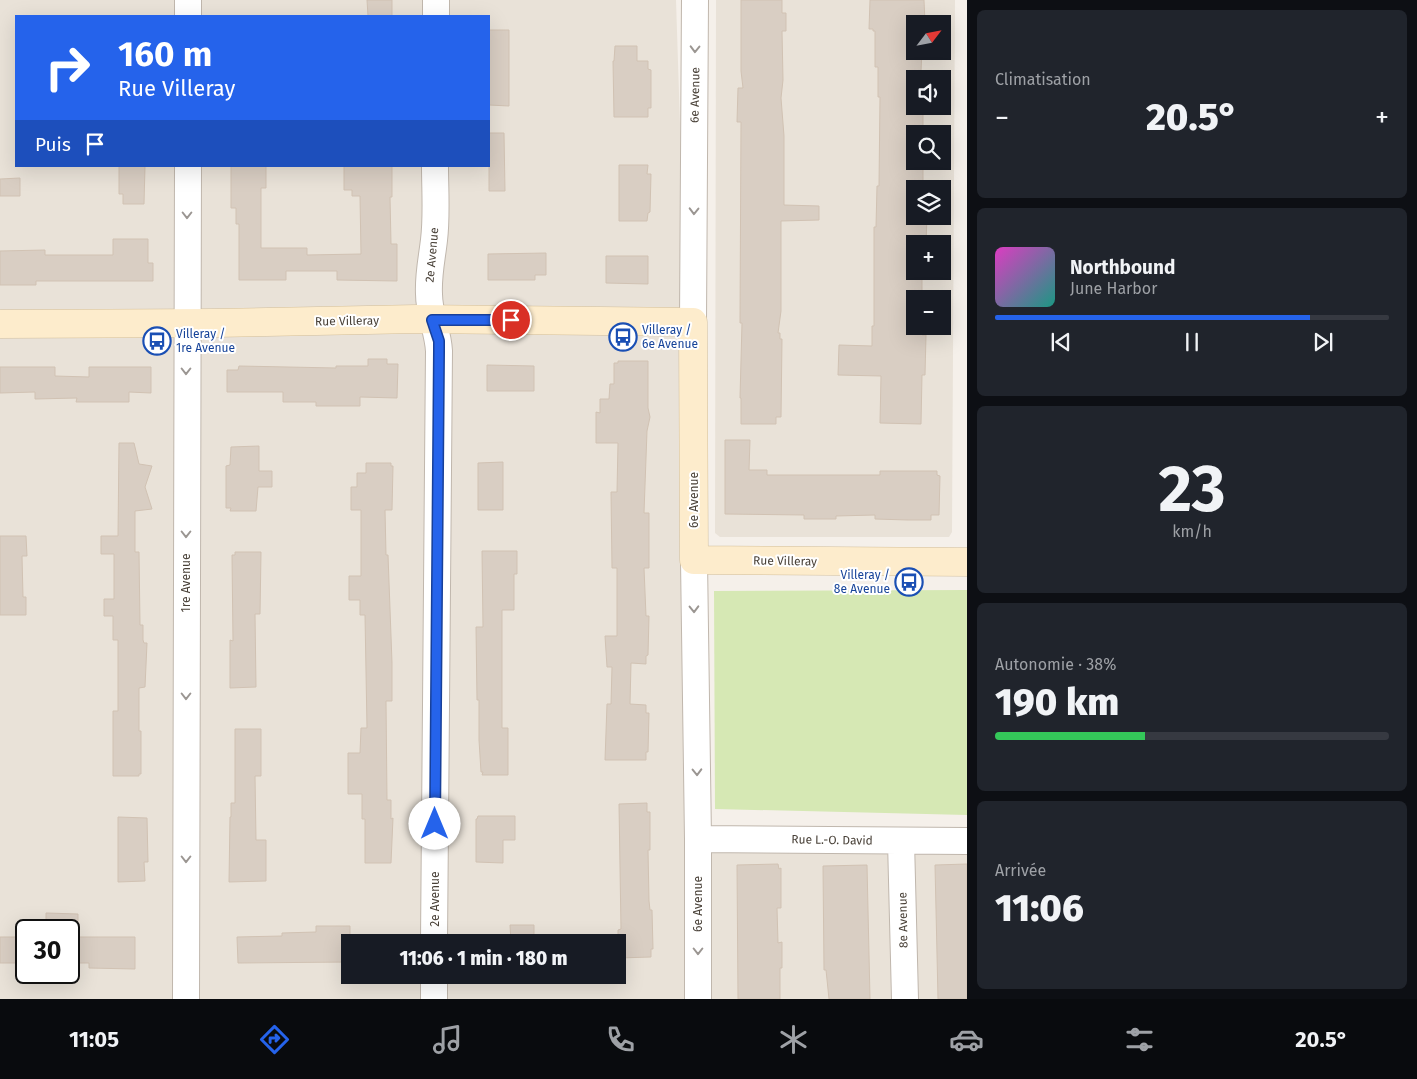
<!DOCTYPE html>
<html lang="fr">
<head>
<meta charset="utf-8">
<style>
	body { margin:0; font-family:"Fira Sans",sans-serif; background:#20242c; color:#f1f3f6; height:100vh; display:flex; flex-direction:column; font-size:19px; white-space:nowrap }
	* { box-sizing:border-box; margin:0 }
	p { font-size:16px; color:#9ea1a6 }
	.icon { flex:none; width:28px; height:28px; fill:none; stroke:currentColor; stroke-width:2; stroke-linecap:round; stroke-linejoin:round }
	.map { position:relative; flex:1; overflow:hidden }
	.panel { display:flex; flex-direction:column; gap:10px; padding:10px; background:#0d0f14; width:450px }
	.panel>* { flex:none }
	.top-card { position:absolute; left:15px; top:15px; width:475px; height:152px; border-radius:0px; box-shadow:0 5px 20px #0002; background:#2563eb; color:#fff; overflow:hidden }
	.needle { width:32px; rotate:58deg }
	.tools { position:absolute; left:906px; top:15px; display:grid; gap:10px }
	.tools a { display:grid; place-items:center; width:45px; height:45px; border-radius:0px; background:#171b24; box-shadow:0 5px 20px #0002; font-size:25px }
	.speed { position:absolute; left:15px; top:919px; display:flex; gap:10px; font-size:25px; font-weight:700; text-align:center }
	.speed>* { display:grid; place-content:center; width:65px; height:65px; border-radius:50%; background:#171b24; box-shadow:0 5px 20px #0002; line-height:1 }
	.speed .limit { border:2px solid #111; border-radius:8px; background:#fff; color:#111 }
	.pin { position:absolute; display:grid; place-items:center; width:42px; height:42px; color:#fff; margin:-21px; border:2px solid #fff; border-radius:50%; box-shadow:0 1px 5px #0007 }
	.me { position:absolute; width:55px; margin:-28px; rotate:0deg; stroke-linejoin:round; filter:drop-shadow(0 0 4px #0008) }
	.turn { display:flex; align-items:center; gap:18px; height:105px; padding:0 20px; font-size:22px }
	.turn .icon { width:65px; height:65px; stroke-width:2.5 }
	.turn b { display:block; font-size:35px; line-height:42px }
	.then { display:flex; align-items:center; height:48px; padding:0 20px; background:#0003; gap:10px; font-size:19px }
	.big { font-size:38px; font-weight:800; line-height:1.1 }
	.panel .widget { flex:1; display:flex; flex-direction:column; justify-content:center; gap:8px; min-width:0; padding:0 18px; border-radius:8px; background:#20242c }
	.panel .dial { align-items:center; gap:0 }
	.dial b { font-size:65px; line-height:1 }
	.song { display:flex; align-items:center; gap:15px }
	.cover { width:60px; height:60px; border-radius:8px; background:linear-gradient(135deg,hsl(310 70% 55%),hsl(170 70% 35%)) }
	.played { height:5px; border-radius:2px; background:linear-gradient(90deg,#2563eb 80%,#363941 80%) }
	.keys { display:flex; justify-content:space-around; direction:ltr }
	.heat { display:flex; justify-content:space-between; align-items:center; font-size:28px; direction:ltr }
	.charge { height:8px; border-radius:4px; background:linear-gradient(90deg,#34c759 38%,#363941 0) }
	.trip { position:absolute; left:341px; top:934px; width:285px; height:50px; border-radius:0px; background:#171b24; box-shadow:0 5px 20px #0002; font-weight:800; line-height:50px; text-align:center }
	.tabs { display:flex; height:80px; justify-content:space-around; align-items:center; background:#090b0e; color:#9ea1a6 }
	.tabs .icon { width:35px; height:35px }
	.tabs .current { color:#2563eb }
	.tabs b { font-size:22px; color:#f1f3f6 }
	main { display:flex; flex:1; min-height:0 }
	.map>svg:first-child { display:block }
	.residential { fill:#e9e2d8; fill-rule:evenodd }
	.garden { fill:#d6e8b4 }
	.building { fill:#d9cec3; stroke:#d1c2b3 }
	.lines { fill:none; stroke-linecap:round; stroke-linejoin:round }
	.street-casing { stroke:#c0b7ad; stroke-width:28 }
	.secondary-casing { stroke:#d3bf9b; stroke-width:29 }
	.street { stroke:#fff; stroke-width:26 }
	.secondary { stroke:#fdeccc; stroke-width:28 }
	.oneway { stroke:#9b9692 }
	.route-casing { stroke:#184099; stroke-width:12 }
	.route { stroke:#2563eb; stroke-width:9 }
	.labels { text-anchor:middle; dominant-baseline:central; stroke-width:4; stroke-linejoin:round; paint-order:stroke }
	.street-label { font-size:12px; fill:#494138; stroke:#fff }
	.transit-label { font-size:12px; fill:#164399; stroke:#fff; text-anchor:start }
</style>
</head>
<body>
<main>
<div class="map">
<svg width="967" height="999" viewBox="0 0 967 999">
	<rect width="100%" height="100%" fill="#f5f0ea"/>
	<path class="residential" d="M0,0H676L694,560L698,839L967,852V999H0ZM16,16H489V166H16ZM26,930H69V972H26ZM350,942H618V975H350Z
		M716,0H955L952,532L949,537H720L715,533ZM915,24H942V51H915ZM915,79H942V106H915ZM915,134H942V161H915ZM915,189H942V216H915ZM915,244H942V271H915ZM915,299H942V326H915Z"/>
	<path class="garden" d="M967,590V815L715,809L714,591Z"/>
	<path class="building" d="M367,0H392V16H368Z
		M741,0H782V13H786V31H782L783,80L781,98L784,136V205L819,206V220L781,221V311L778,333H780V339H782L781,417H776V424H741V398H740L742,323H740L741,122H737L738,88H743L741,71Z
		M870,0H924L925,23L915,24V51H922L921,71H915V106H923V134H915V161H923V188H927L915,189V216H927L926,244H915V271H922V299H915V326H922V335H926L925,375H922L921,424L880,423L881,376L838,375L839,345L872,346V326H874V227H876L877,186H879L880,97H878V67H875V31H873V29H869Z
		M489,30H509V106L489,105Z
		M615,46H637V61H648V69L651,70V108H648V117H614L613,61H614Z
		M489,133H504L505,191H489Z
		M619,165H648L647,174H651L650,212L648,213L647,221H619Z
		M119,166H145L144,204H123V194H119Z
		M231,166H266V188H261V248H307V255L361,254L360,196H352V190H344V166H392V197H390L391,244H397V281L337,280V271H286V280H239V224H236V208H231Z
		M20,178V196H0V179Z
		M113,239H148V263H153V281H36V285H0V251L45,250V255H113Z
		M546,253V275H535V280H488V254Z
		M606,256H648V284L606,283Z
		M368,359H387V364H398L397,398L360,397V406H316V402H283V392H227V370H238L239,366L336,368V366H368Z
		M618,361H648V408L650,417L647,431L644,513H649V568H644L646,616H649L648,655L646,656V664L631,663L630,704L646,705V713H649L648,752H646V760H605L607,704H611L612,667H607L605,636H617V568H612L611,492H617L618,443H596V412L600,413V399H609L610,384H614V363H618Z
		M487,365L534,366V391H487Z
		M0,367H55V376L89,377V367H151V393L129,392V402H76L77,398L35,399V392L0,393Z
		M725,440H750L749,470H767V475H880V471H937V475L940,476L939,515H931V520H908L875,519V515L836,516V519H804V515L725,514Z
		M119,443H134L139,464L152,466L145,487L152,509L135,511V552H139L140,625H143V640L144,643H147L145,687L139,688V731H141V774H139V776H113V711H118V640H113V616H104V599H114V554H101V536H118Z
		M259,446V471H272V487H258L256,511H230L231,508H226V466L230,465L231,447Z
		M503,462V510H478V463Z
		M366,463H391V466H393L392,510H385L386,555H388L392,663V701H386L387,800H391V819L393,818L391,863H365V819H362V794H348V753H360L361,728H367L365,615H360V600H349V576H361V510H351V487H357V473H366Z
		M0,536H26L27,556H22L23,597H26V615H0Z
		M482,551H517V574H514V610H502V728H508V775H482L483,772H481L479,740V700H477L476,627H483Z
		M235,552H261L260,614H255L256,687L230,688V640L233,641L232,555H235Z
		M235,729H261V776H255L256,840H266V881L229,882L230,817H231V803H235Z
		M647,803V812H650V850H648L649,901L650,910H652L653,949H651V957L618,958V930L621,929L619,804Z
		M478,816H515V840H503V863L476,862V819H477Z
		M118,817L147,818L148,862H144L145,881L118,882Z
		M778,864L779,869L781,868V908H777L778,943L782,942V968H780V999H738L737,865Z
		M967,864V999H938L935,865Z
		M867,865L870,999H829L826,970H824L823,866Z
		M46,913L78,914V930H46Z
		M510,925H534V942H511Z
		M316,926H350V962L238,963L237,937L282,936V933L316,932Z
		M0,937H26V963H0Z
		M69,937H135V969L89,968V963H69Z"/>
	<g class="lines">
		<g class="street-casing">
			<path id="street" d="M188,16V0
				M436,16V0
				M693,322L695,0
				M694,560L698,839V999
				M698,839L967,841
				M901,841L905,999
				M434,942L439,351C438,331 429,314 429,294C428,275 432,258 434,240C437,216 435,190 435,166
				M186,999L188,166
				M434,999V975"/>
		</g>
		<g class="secondary-casing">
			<path id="secondary" d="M0,324L215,323L417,319L693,322L694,560L967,562"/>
		</g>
		<use href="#street" class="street"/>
		<use href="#secondary" class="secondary"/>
	</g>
	<defs><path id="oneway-chevron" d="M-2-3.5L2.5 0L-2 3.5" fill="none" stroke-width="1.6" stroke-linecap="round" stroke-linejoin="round" transform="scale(1.25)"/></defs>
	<g class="oneway">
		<use href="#oneway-chevron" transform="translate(695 49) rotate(91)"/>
		<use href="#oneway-chevron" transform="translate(694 211) rotate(91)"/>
		<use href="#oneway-chevron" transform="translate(187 215) rotate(90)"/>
		<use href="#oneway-chevron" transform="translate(186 371) rotate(90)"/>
		<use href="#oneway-chevron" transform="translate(186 534) rotate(90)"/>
		<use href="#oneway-chevron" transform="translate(694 609) rotate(89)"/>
		<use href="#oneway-chevron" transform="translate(186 696) rotate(90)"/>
		<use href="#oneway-chevron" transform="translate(697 772) rotate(89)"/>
		<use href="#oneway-chevron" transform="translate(186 859) rotate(90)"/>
		<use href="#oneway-chevron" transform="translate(698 951) rotate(90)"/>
	</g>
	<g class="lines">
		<g class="route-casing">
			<path id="route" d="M435,824L439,351V341L432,320H511"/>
		</g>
		<use href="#route" class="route"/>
	</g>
	<defs>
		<g id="bus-ring" transform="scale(1.4375)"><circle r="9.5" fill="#fff" stroke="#1a4fb4" stroke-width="1.5"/><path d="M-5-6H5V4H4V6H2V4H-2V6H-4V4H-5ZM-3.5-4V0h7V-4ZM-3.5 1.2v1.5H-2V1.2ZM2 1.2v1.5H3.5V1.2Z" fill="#1a4fb4"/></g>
	</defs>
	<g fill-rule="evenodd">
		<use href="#bus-ring" x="623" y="337"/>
		<use href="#bus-ring" x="157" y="341"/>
		<use href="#bus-ring" x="909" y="582"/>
	</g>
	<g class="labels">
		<g class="street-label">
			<text transform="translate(695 95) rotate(-89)">6e Avenue</text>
			<text transform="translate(432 255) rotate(-85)">2e Avenue</text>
			<text transform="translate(347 321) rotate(-1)">Rue Villeray</text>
			<text transform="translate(694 500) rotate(-90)">6e Avenue</text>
			<text transform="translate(785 561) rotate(1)">Rue Villeray</text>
			<text transform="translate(186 583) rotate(-90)">1re Avenue</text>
			<text transform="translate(832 840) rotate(1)">Rue L.-O. David</text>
			<text transform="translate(435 899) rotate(-90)">2e Avenue</text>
			<text transform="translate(698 904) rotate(-90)">6e Avenue</text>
			<text transform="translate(903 920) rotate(-91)">8e Avenue</text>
		</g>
		<g class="transit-label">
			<text x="642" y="330">Villeray /<tspan x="642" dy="14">6e Avenue</tspan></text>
			<text x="176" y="334">Villeray /<tspan x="176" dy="14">1re Avenue</tspan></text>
			<text x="890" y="575" text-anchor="end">Villeray /<tspan x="890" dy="14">8e Avenue</tspan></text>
		</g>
	</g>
</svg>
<div class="tools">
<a><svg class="needle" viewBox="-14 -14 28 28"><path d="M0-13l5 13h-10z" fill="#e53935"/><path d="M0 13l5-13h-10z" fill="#9ea1a6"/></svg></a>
<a><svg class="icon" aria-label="sound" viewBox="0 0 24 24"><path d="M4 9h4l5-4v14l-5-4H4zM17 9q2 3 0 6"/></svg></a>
<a><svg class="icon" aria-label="search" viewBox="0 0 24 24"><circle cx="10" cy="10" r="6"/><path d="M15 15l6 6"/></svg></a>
<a><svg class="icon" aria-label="layers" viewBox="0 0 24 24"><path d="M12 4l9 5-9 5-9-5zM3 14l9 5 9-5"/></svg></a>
<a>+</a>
<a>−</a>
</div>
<div class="speed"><div class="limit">30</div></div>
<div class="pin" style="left:511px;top:320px;background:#d93025"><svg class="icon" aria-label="arrive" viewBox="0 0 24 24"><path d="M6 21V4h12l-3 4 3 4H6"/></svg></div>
<svg class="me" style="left:435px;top:824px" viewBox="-20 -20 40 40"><circle r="19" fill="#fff"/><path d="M0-13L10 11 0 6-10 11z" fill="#2563eb"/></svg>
<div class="trip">11:06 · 1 min · 180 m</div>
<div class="top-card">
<div class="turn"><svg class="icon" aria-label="right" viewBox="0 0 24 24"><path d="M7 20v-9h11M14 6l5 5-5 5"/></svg><div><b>160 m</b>Rue Villeray</div></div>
<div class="then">Puis<svg class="icon" aria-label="arrive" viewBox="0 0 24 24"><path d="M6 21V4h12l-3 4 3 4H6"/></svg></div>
</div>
</div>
<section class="panel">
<div class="widget"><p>Climatisation</p>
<div class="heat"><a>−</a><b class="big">20.5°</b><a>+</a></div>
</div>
<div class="widget">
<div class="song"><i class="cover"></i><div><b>Northbound</b><p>June Harbor</p></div></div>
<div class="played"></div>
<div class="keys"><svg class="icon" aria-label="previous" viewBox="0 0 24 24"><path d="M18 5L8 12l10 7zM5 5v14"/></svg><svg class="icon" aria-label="pause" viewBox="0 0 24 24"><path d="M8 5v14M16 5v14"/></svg><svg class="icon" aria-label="next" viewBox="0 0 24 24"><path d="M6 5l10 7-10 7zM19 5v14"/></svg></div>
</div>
<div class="widget dial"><b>23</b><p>km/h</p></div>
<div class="widget"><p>Autonomie · 38%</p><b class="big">190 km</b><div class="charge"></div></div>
<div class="widget"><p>Arrivée</p><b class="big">11:06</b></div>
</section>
</main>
<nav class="tabs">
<b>11:05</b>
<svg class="icon current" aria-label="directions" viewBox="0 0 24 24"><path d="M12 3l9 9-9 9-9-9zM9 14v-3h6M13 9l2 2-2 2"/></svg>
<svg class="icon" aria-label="music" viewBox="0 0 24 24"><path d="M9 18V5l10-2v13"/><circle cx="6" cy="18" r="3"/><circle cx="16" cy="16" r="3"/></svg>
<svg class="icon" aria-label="phone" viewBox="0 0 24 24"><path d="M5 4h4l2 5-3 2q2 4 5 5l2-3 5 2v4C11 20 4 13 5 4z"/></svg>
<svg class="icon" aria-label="climate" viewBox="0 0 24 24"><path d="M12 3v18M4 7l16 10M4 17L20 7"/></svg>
<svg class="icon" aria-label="car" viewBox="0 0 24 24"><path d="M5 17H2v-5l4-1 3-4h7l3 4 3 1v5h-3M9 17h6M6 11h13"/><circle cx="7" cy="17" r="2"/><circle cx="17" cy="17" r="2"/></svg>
<svg class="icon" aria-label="filters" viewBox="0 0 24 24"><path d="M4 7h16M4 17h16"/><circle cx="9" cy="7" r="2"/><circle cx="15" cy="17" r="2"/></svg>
<b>20.5°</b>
</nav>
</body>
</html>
